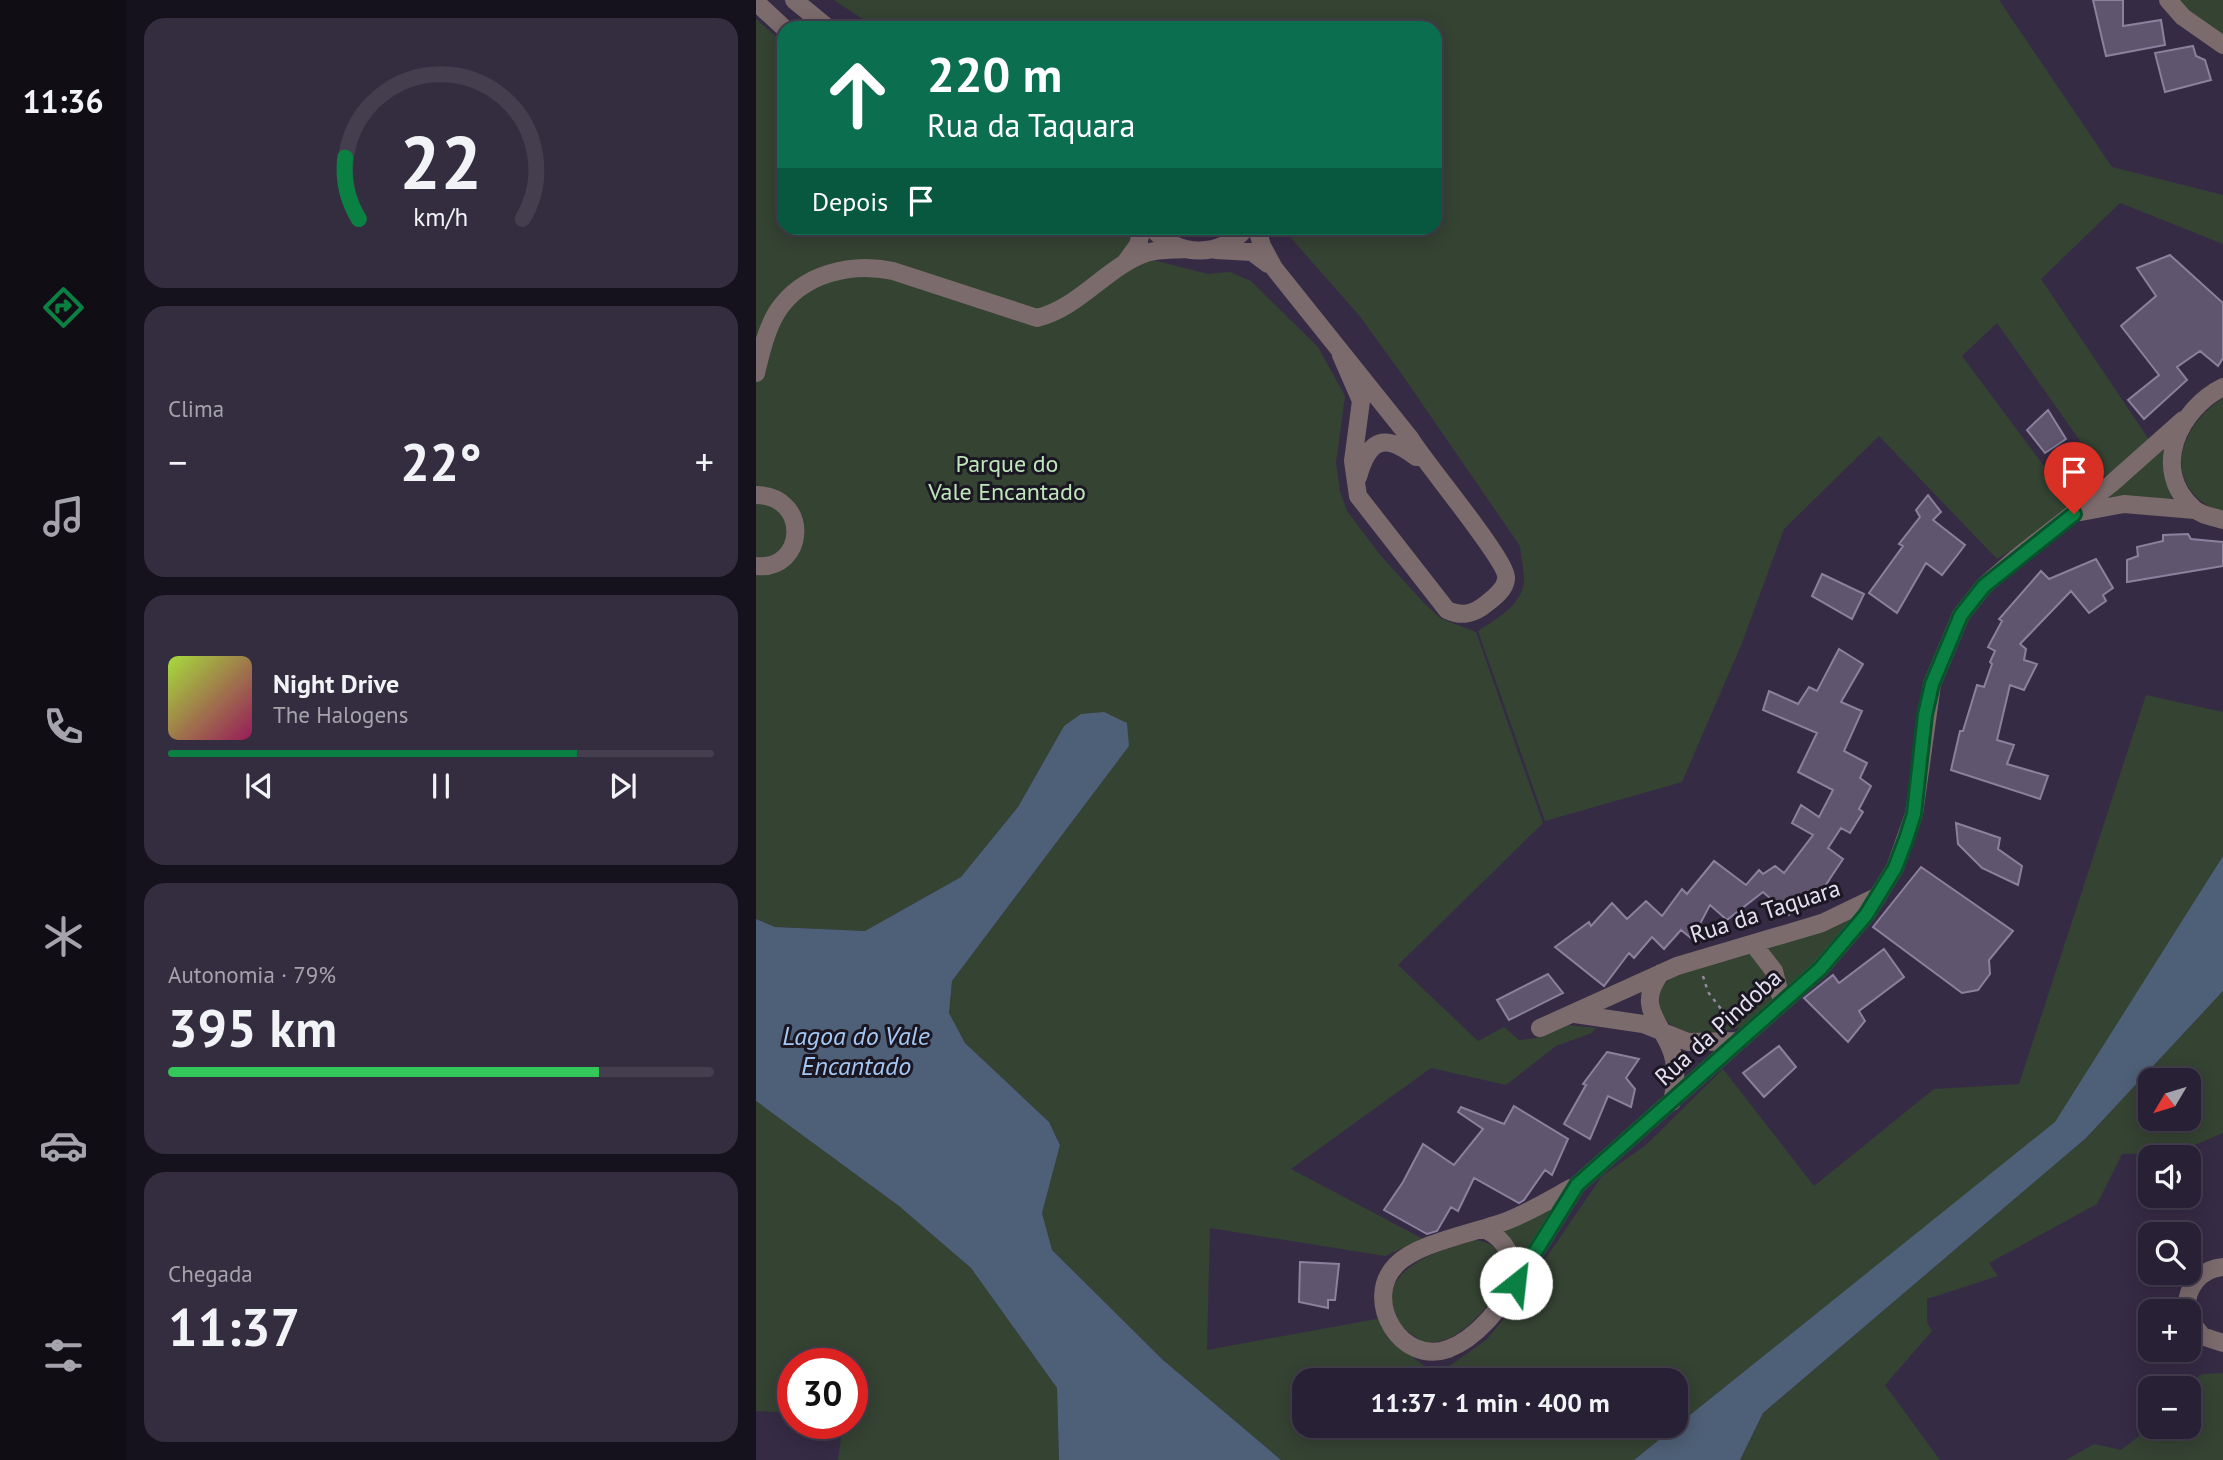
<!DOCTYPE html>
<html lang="pt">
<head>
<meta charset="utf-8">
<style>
	body { margin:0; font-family:"PT Sans",sans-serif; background:#342d40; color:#f1f3f6; height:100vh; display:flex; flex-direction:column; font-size:26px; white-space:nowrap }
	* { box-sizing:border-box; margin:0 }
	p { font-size:23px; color:#a5a3ac }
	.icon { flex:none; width:38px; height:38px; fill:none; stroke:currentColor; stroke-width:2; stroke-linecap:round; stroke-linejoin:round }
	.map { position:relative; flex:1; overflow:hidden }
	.side { display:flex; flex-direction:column; gap:18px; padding:18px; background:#16121d; width:630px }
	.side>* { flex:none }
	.top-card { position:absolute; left:21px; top:21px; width:665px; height:214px; border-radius:21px; box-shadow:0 4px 18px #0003,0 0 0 2px #443e4f; background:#0b6e4f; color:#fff; overflow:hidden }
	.needle { width:46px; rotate:232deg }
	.buttons { position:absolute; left:1382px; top:1068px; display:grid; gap:14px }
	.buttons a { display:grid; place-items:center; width:63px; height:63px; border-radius:14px; background:#282034; box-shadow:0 4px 18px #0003,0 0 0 2px #443e4f; font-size:35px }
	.speed { position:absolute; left:21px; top:1348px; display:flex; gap:14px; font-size:35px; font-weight:700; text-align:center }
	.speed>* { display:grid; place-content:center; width:91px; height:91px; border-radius:50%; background:#282034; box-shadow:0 4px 18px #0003,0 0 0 2px #443e4f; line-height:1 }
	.speed .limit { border:10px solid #d22; background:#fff; color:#111 }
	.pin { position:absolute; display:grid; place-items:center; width:60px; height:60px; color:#fff; margin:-72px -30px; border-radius:50% 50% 50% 0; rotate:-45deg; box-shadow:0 0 7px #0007 }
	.pin .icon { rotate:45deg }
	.me { position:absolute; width:77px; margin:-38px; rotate:29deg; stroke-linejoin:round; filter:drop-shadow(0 0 5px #0008) }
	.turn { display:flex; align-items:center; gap:24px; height:147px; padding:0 35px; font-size:32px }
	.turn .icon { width:91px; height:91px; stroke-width:2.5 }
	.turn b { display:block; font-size:49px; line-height:60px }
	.then { display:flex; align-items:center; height:66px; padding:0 35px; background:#0003; gap:14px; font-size:26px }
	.big { font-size:52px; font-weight:700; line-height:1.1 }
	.side .tile { flex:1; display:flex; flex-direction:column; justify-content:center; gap:10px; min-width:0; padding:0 24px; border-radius:21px; background:#342d40 }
	.side .dial { align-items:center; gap:0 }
	.dial svg { height:182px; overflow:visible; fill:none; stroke:#443e4f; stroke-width:7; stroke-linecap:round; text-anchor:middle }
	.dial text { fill:#f1f3f6; stroke:none }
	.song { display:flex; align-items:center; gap:21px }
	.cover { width:84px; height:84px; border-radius:10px; background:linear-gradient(135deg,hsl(80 70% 55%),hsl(330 70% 35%)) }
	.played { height:7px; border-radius:4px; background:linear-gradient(90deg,#0b8043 75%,#443e4f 75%) }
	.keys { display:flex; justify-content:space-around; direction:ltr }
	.heat { display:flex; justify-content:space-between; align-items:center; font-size:38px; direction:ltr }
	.charge { height:10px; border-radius:5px; background:linear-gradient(90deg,#34c759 79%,#443e4f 0) }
	.trip { position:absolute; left:536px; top:1368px; width:396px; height:70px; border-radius:21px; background:#282034; box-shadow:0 4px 18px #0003,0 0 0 2px #443e4f; font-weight:700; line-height:70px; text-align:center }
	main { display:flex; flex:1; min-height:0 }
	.menu { display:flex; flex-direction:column; width:126px; justify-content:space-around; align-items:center; background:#100d15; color:#a5a3ac }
	.menu .icon { width:49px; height:49px }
	.menu .on { color:#0b8043 }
	.menu b { font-size:32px; color:#f1f3f6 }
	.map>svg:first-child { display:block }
	.green { fill:#354333; fill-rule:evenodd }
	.water { fill:#4e6077 }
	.building { fill:#5f556f; stroke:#8b809e; stroke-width:2 }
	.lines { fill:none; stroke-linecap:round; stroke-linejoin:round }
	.path { stroke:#938aa0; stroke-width:2.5; stroke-dasharray:3.5 5; stroke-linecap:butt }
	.minor { stroke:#7c6b6c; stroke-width:18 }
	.route-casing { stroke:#07532c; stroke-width:18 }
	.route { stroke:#0b8043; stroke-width:12 }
	.labels { text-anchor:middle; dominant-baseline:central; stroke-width:6; stroke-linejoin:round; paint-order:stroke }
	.park-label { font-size:24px; fill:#bfe6ba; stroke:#1b1722 }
	.street-label { font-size:24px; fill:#e6e0f1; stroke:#1b1722 }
	.water-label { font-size:26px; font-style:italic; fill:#a4c7f3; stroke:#1b1722 }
</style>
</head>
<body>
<main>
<nav class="menu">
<b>11:36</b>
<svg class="icon on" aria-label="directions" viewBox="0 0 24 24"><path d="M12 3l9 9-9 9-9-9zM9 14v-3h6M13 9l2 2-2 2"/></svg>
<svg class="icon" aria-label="music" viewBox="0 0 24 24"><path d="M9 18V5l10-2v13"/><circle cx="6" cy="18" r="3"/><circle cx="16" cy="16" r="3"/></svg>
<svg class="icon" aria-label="phone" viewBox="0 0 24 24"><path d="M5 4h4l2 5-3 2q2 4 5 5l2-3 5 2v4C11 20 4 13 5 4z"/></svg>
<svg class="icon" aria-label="climate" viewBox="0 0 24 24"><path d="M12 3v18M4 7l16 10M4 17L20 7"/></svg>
<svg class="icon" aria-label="car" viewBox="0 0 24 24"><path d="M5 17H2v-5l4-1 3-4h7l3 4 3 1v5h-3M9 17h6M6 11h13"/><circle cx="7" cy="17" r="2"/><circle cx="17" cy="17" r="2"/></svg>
<svg class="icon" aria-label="filters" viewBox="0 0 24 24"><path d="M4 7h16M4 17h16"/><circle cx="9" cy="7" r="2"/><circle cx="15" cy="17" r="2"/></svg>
</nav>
<section class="side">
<div class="tile dial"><svg viewBox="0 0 100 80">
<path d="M14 69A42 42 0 1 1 86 69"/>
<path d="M14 69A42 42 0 0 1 8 42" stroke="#0b8043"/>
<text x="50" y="56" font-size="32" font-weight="700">22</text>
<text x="50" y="72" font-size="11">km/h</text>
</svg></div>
<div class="tile"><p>Clima</p>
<div class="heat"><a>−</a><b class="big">22°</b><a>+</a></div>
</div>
<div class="tile">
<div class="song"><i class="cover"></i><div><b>Night Drive</b><p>The Halogens</p></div></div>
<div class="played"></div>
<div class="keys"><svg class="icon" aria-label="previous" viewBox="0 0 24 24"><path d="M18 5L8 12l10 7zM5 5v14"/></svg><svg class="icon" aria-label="pause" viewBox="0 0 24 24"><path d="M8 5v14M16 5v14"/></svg><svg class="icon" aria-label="next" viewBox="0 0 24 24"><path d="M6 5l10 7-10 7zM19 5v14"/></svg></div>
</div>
<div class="tile"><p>Autonomia · 79%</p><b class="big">395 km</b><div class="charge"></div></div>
<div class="tile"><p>Chegada</p><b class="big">11:37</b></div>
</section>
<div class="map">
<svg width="1467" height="1460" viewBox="0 0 1467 1460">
	<rect width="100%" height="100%" fill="#362b45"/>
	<path class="green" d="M78,0H1243L1356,167L1467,195V244L1364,203L1285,279L1394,441L1351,479L1241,323L1206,356L1320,509L1241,559L1123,436L1028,529L986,643L926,782L789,821L722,631C740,619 768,604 768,579C768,569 765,557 764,546L645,373L602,314L534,237V228H679V28H134L105,18Z
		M1419,0H1467V37Z
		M0,19L28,43V228H369L371,234L397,260L452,274L474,272L495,281L562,347L589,396L580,463L584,491L591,511L625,556L668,603L684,618L720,632L787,823L642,965L722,1041L748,1027L763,1040L780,1038L812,1025L840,1028L836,1033L800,1046L750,1085L675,1068L535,1169L667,1239L629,1256L454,1228L451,1350L626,1318C639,1338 652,1355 672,1369L695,1365L731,1339L751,1315L846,1176L890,1145L967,1069L1058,1186L1178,1089L1263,1084L1390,695L1467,712V856L1300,1122L878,1460H525L407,1360L296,1250L286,1213L304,1144L293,1122L209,1043L193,1013L196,981L372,747L308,726L262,807L205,877L109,931L19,927L0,919ZM548,1381H919V1426H548Z
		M1467,398V513C1404,489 1420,428 1467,398Z
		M1408,448V474L1416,499L1349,500Z
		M1108,908L1064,960L986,1027L946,1036L923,1032L901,1012L900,994L916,976Z
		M1467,991V1133L1420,1153L1366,1154L1341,1204L1233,1263L1242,1276L1171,1299V1322L1176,1331L1129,1385L1184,1460H984L1007,1413L1330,1138ZM1395,1080H1433V1118H1395Z
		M0,1101L143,1206L215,1268L301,1388L303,1460H82L87,1423H96V1363H37V1413L0,1411Z
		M797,1206L764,1260L754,1238L746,1231Z
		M720,1240C779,1251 730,1316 702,1333C693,1340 682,1342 671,1343C637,1329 619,1294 654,1267C672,1253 698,1246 720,1240Z
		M1467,1373V1460H1310L1338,1444L1365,1450L1396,1426H1433V1388H1425L1446,1374Z"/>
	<path class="water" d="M348,712L371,723L373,746L196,981L193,1013L209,1043L293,1122L304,1145L286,1213L296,1250L407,1360L525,1460H303L301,1388L215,1268L143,1206L0,1101V919L19,927L109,931L205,877L262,807L308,726L325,714Z
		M1467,856V991L1330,1138L1007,1413L984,1460H878L1299,1122Z"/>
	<path class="building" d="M1337,0H1367V26L1405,20L1409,45L1350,56Z
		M1437,46L1440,56L1449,60L1455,80L1409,92L1399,53Z
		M1414,255L1467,303V358L1462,366L1444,351L1421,367L1431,380L1388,419L1372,400L1403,375L1365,326L1400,296L1381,268Z
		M1292,410L1310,439L1289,453L1271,430Z
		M1172,495L1185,512L1177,520L1209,545L1186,575L1170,563L1141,613L1113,593L1147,546L1143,544L1164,517L1160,510Z
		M1432,534L1435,539L1467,542V566L1371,582V560L1382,556L1381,547L1407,541V535Z
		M1340,559L1357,588L1347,595L1350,601L1333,613L1315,591L1264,644L1270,649L1268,660L1281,664L1268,690L1254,685L1241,740L1258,745L1251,764L1292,776L1284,799L1195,770L1204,731H1207L1221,685L1228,687L1236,664L1234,662L1239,651L1232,647L1246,621L1243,619L1285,571L1293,579Z
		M1066,574L1108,594L1096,619L1056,596Z
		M1083,649L1107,664L1085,702L1106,711L1088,751L1111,763L1104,778L1115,786L1103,809L1107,812L1094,833L1085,828L1072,848L1087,859L1065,892L1062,890L1033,915L1007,892L971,920L954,905L936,939L925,930L908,949L896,937L878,958L873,953L848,986L799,947L833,922L835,926L856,903L871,919L890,901L906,916L926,889L931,894L958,861L990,885L1003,870L1007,874L1019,866L1028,873L1057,835L1036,823L1045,805L1063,817L1077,790L1042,772L1061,733L1007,710L1013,691L1042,704L1053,687L1061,691Z
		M1200,823L1244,838L1242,849L1266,866L1262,885L1226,868L1202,844Z
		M1165,867L1257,931L1233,960L1234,974L1222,990L1206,993L1117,927Z
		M1128,949L1148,977L1103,1011L1109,1021L1092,1042L1048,998L1077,975L1083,983Z
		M792,974L807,993L753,1020L741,1000Z
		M1023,1046L1040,1067L1008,1097L987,1073Z
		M851,1052L883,1059L870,1078L879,1089L875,1107L852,1096L834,1139L808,1124L830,1085L827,1084Z
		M758,1106L812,1139L796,1175L789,1170L768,1200L763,1203L718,1178L702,1211L695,1207L681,1231L671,1234L628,1210L647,1182L667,1144L698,1165L727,1129L702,1112L705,1107L748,1124Z
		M544,1262L583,1264L579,1300H572V1308L543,1302Z"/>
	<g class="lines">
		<path class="path" d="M947,976L952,992L976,1023"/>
		<path class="minor" d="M38,0L72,28
			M1412,0L1427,17L1467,45
			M0,2L28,28
			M396,228C423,258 464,258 490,228
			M501,228L506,246L518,268L654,438C668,462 753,562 750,579C749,591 735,600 726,607C714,615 704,616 691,610L602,496L597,461L605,401L585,355
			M460,250L496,252L512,264
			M369,263L382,245L386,228
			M0,373C5,353 10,330 21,312C46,273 96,262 137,271L281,318C323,308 350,267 390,253C402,249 416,250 429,249
			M1467,387C1423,409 1394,469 1437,508C1444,515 1458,517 1467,520
			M602,477C613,438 629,433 660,457
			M0,495C55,496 50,571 0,566
			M1325,512L1368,504L1439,510
			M998,945L1018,971L1026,1002
			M905,973C881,1004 901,1018 914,1047C922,1065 920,1084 916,1102
			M819,1014L887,1024L932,1042L982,1041
			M784,1028L921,966L1066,923L1122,896
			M728,1229C751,1239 758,1259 760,1283C743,1308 722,1338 692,1349C645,1366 606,1300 640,1265C662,1242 723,1232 753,1220C775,1211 795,1199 815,1188
			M760,1283L821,1185L1064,969L1110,915L1139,868L1158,814L1176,684L1205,615L1228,586L1260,558L1355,484L1427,420
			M1431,1311C1429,1288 1444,1269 1467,1267
			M1433,1319L1446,1336L1467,1343"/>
	</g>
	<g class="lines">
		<g class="route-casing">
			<path id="route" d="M760,1283L821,1185L1064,969L1110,915L1139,868L1150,839L1158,814L1169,715L1176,684L1205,615L1228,586L1318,514"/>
		</g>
		<use href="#route" class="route"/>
	</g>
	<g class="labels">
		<g class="park-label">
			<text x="251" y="463">Parque do<tspan x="251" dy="28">Vale Encantado</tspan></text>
		</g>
		<g class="street-label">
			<text transform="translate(1009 911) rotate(-18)">Rua da Taquara</text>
			<text transform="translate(962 1027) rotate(-42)">Rua da Pindoba</text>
		</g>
		<g class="water-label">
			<text x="100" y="1035">Lagoa do Vale<tspan x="100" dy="30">Encantado</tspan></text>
		</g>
	</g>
</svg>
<div class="buttons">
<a><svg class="needle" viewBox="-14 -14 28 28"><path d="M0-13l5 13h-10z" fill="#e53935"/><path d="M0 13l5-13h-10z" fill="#a5a3ac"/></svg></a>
<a><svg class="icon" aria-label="sound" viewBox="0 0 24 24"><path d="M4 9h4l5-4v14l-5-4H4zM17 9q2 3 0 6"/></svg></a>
<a><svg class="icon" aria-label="search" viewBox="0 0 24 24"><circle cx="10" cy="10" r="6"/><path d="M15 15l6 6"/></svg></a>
<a>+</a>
<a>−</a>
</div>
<div class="speed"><div class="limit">30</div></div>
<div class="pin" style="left:1318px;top:514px;background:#d93025"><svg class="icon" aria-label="arrive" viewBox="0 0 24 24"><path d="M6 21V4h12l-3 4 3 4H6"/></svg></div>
<svg class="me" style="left:760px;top:1283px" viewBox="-20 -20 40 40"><circle r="19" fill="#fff"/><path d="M0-13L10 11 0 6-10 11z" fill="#0b8043"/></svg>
<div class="trip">11:37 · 1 min · 400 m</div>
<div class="top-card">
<div class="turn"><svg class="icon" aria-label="ahead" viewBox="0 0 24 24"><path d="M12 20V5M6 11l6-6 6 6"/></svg><div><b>220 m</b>Rua da Taquara</div></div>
<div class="then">Depois<svg class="icon" aria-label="arrive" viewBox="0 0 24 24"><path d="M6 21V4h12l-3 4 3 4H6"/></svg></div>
</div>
</div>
</main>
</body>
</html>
